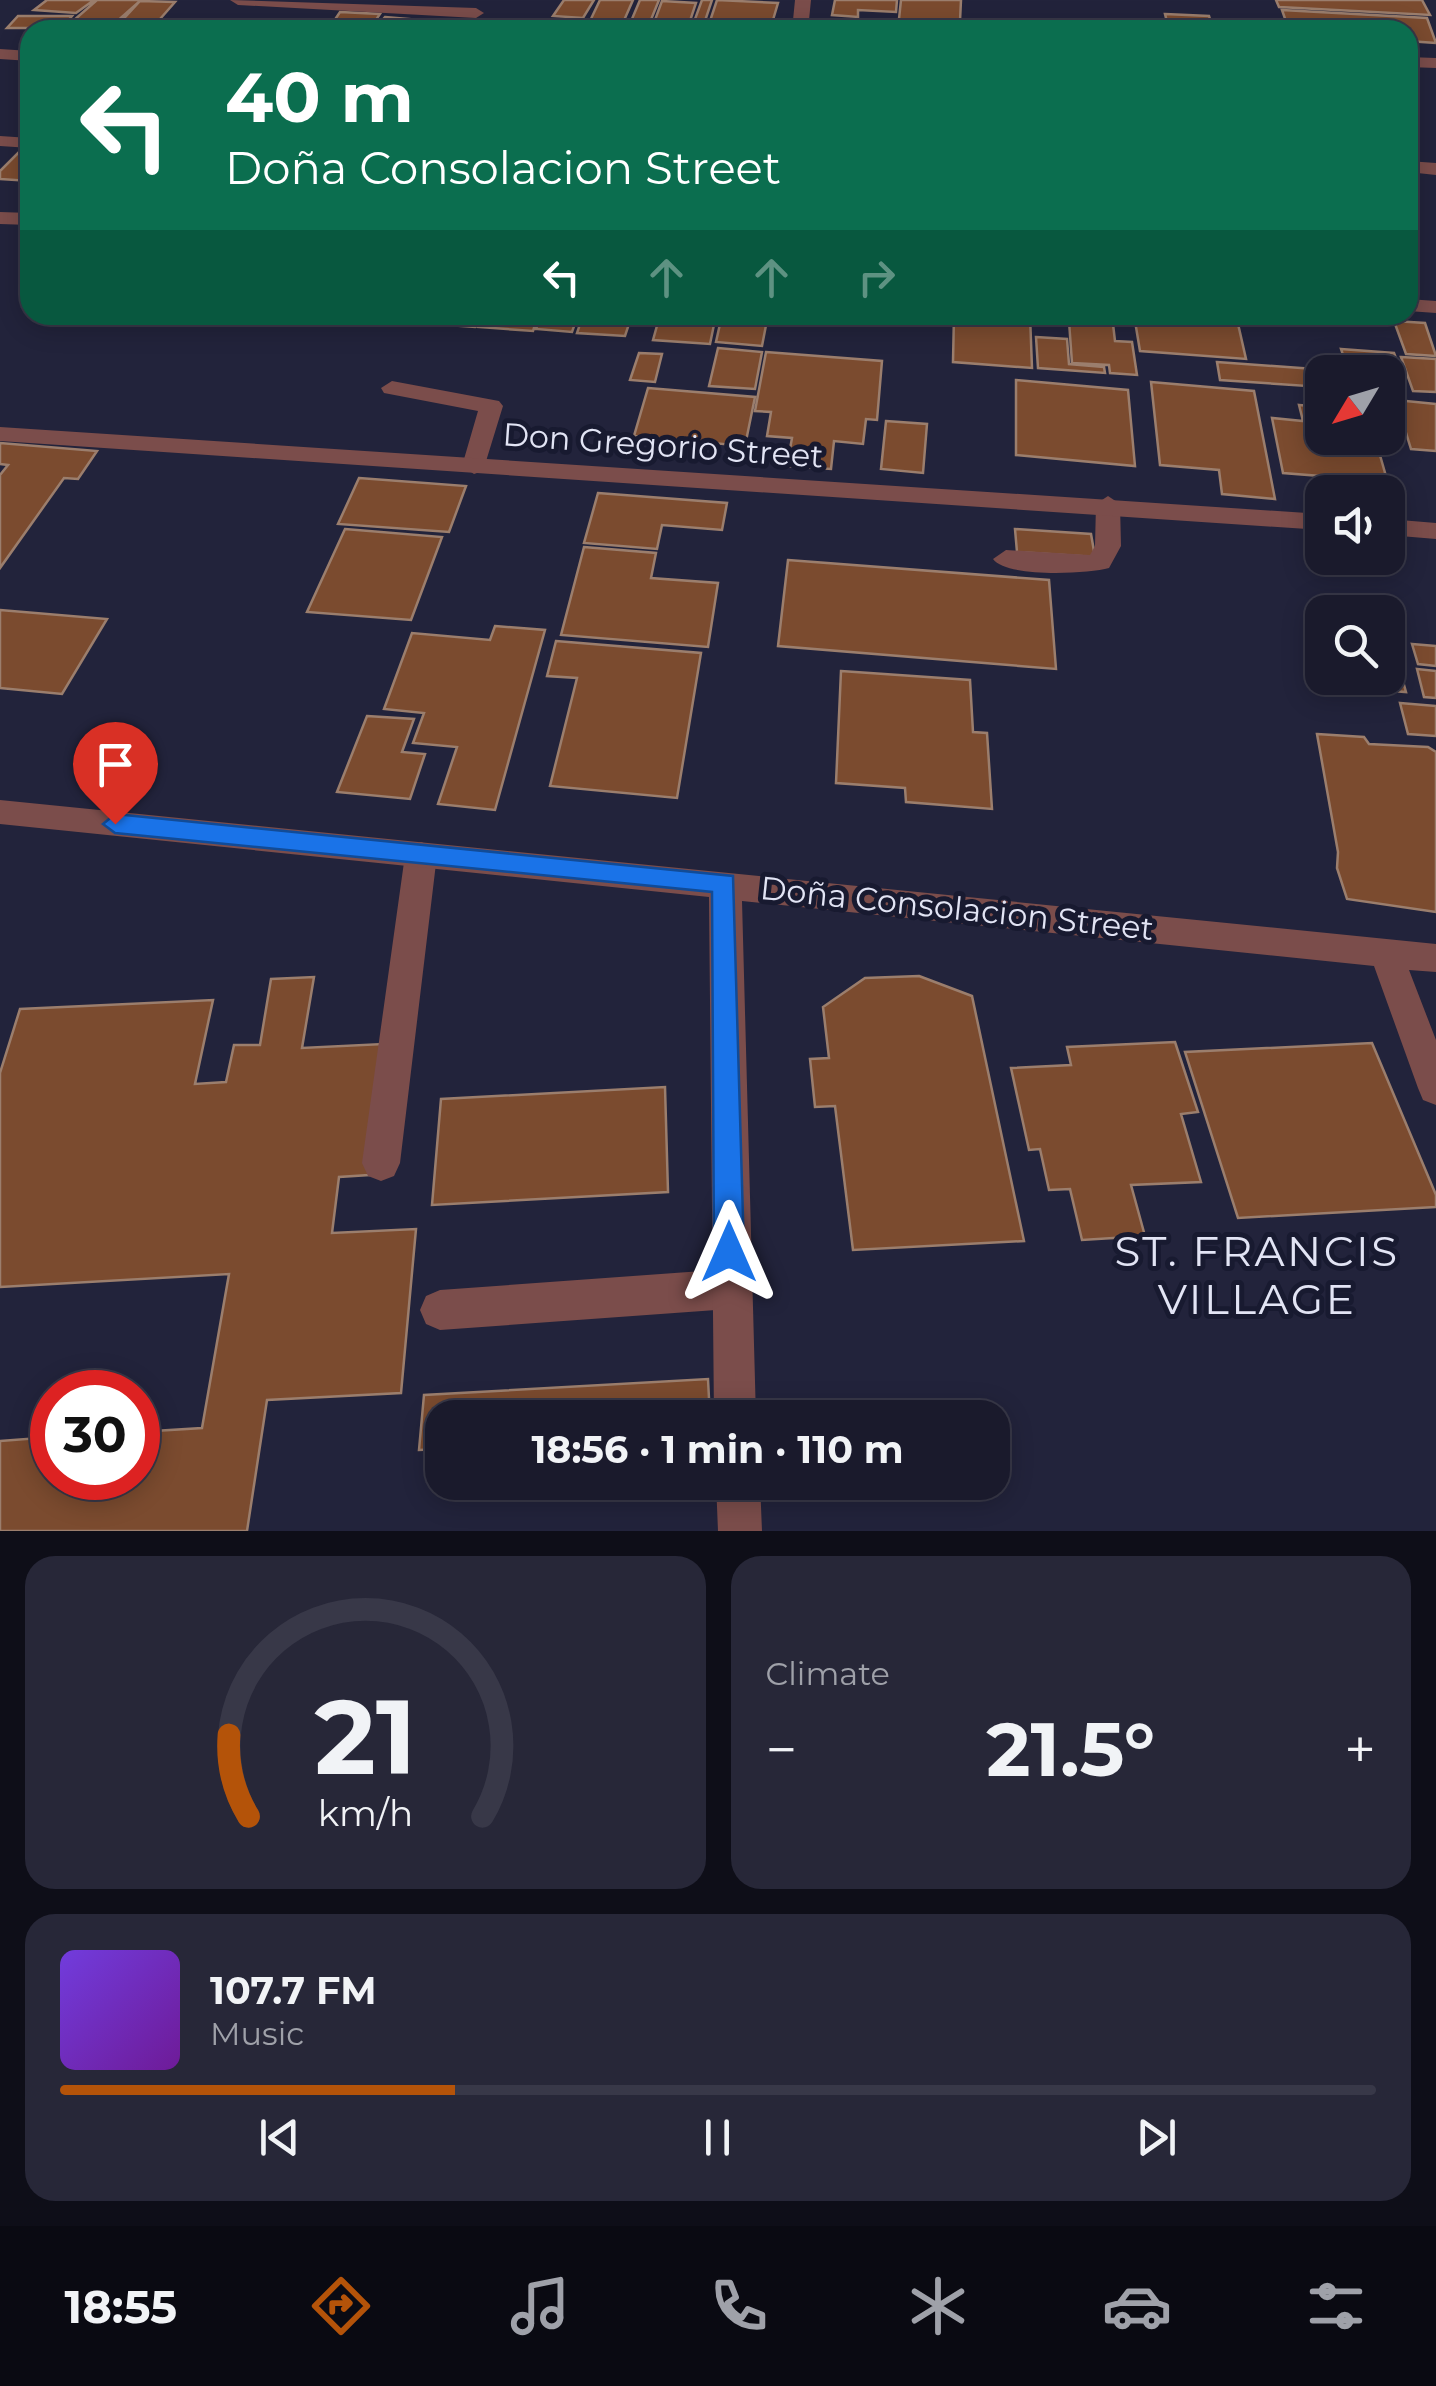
<!DOCTYPE html>
<html lang="en">
<head>
<meta charset="utf-8">
<style>
	body { margin:0; font-family:Montserrat,sans-serif; background:#272738; color:#f1f3f6; height:100vh; display:flex; flex-direction:column; font-size:38px; white-space:nowrap }
	* { box-sizing:border-box; margin:0 }
	p { font-size:32px; color:#9fa1a9 }
	.icon { flex:none; width:55px; height:55px; fill:none; stroke:currentColor; stroke-width:2; stroke-linecap:round; stroke-linejoin:round }
	.map { position:relative; height:1531px; overflow:hidden }
	.sheet { display:flex; flex-direction:column; gap:25px; padding:25px; background:#0e0e18; flex:1 }
	.sheet>* { flex:none }
	.banner { position:absolute; left:20px; top:20px; width:1398px; height:305px; border-radius:30px; box-shadow:0 5px 25px #0003,0 0 0 2px #383848; background:#0b6e4f; color:#fff; overflow:hidden }
	.needle { width:65px; rotate:232deg }
	.buttons { position:absolute; left:1305px; top:355px; display:grid; gap:20px }
	.buttons a { display:grid; place-items:center; width:100px; height:100px; border-radius:20px; background:#1a1a2c; box-shadow:0 5px 25px #0003,0 0 0 2px #383848; font-size:50px }
	.speed { position:absolute; left:30px; top:1370px; display:flex; gap:20px; font-size:50px; font-weight:700; text-align:center }
	.speed>* { display:grid; place-content:center; width:130px; height:130px; border-radius:50%; background:#1a1a2c; box-shadow:0 5px 25px #0003,0 0 0 2px #383848; line-height:1 }
	.speed .limit { border:15px solid #d22; background:#fff; color:#111 }
	.pin { position:absolute; display:grid; place-items:center; width:85px; height:85px; color:#fff; margin:-102px -42px; border-radius:50% 50% 50% 0; rotate:-45deg; box-shadow:0 0 10px #0007 }
	.pin .icon { rotate:45deg }
	.me { position:absolute; width:110px; margin:-55px; rotate:0deg; stroke-linejoin:round; filter:drop-shadow(0 0 8px #0008) }
	.turn { display:flex; align-items:center; gap:35px; height:210px; padding:0 40px; font-size:45px }
	.turn .icon { width:130px; height:130px; stroke-width:2.5 }
	.turn b { display:block; font-size:70px; line-height:85px }
	.lanes { display:flex; align-items:center; height:95px; padding:0 40px; background:#0003; justify-content:center; gap:50px; direction:ltr }
	.lanes .off { opacity:.35 }
	.big { font-size:75px; font-weight:700; line-height:1.1 }
	.sheet .card { flex:1; display:flex; flex-direction:column; justify-content:center; gap:15px; min-width:0; padding:0 35px; border-radius:30px; background:#272738 }
	.sheet .dial { align-items:center; gap:0 }
	.dial svg { height:260px; overflow:visible; fill:none; stroke:#383848; stroke-width:7; stroke-linecap:round; text-anchor:middle }
	.dial text { fill:#f1f3f6; stroke:none }
	.song { display:flex; align-items:center; gap:30px }
	.cover { width:120px; height:120px; border-radius:15px; background:linear-gradient(135deg,hsl(260 70% 55%),hsl(280 70% 35%)) }
	.played { height:10px; border-radius:5px; background:linear-gradient(90deg,#b45309 30%,#383848 30%) }
	.keys { display:flex; justify-content:space-around; direction:ltr }
	.heat { display:flex; justify-content:space-between; align-items:center; font-size:55px; direction:ltr }
	.sheet .tiles { flex:1; display:grid; gap:25px; grid-template-columns:1fr 1fr }
	.card:last-child { grid-column:span 2 }
	.trip { position:absolute; left:425px; top:1400px; width:585px; height:100px; border-radius:30px; background:#1a1a2c; box-shadow:0 5px 25px #0003,0 0 0 2px #383848; font-weight:700; line-height:100px; text-align:center }
	.tabs { display:flex; height:160px; justify-content:space-around; align-items:center; background:#0a0a12; color:#9fa1a9 }
	.tabs .icon { width:70px; height:70px }
	.tabs .active { color:#b45309 }
	.tabs b { font-size:45px; color:#f1f3f6 }
	.map>svg:first-child { display:block }
	.building { fill:#7b4b2f; stroke:#9b7e6d; stroke-width:2.5 }
	.lines { fill:none; stroke-linecap:round; stroke-linejoin:round }
	.lane { fill:#7b4d4b; fill-rule:evenodd }
	.street { fill:#7b4d4b; fill-rule:evenodd }
	.route { fill:#1a73e8; stroke:#114b97; stroke-width:2.5 }
	.labels { text-anchor:middle; dominant-baseline:central; stroke-width:10; stroke-linejoin:round; paint-order:stroke }
	.street-label { font-size:32px; fill:#e2e4f4; stroke:#181a30 }
	.near-neighbourhood-label { font-size:42px; letter-spacing:2.5px; fill:#e2e4f4; stroke:#181a30 }
</style>
</head>
<body>
<div class="map">
<svg width="1436" height="1531" viewBox="0 0 1436 1531">
	<rect width="100%" height="100%" fill="#22233b"/>
	<path class="building" d="M47,0H94L76,13L34,10Z
		M97,0H141L114,24L73,21Z
		M564,0H594L583,18L553,16Z
		M600,0H633L622,25L589,23Z
		M640,0H659L648,27L629,26Z
		M702,0H712L702,30H691Z
		M717,0L778,3L770,30H707Z
		M835,0H897L896,12L858,10V17L832,15Z
		M901,0H961L960,21L899,19Z
		M1276,0H1422L1430,15L1279,7Z
		M140,1L175,2L153,27L117,26Z
		M662,1L696,3L687,30L652,28Z
		M1282,10L1427,18L1436,43L1408,41V30H1289Z
		M340,12L380,14L369,30H328Z
		M1165,14L1209,16L1213,29L1168,26Z
		M18,16H72L62,28H7Z
		M385,17L421,20L414,30H374Z
		M24,147H30V181L0,179V171Z
		M392,315H481L475,327L389,321Z
		M483,315H538L533,331L478,327Z
		M541,315H578L572,332L536,329Z
		M583,315H632L625,336L577,333Z
		M660,315H716L710,344L653,340Z
		M722,315H768L762,346L716,342Z
		M954,315H1030L1032,368L953,362Z
		M1134,315H1236L1246,359L1140,351Z
		M1069,321L1113,324L1115,341L1132,342L1137,375L1110,373L1109,365L1072,363Z
		M1394,321L1425,323L1436,356L1406,354Z
		M1036,337L1067,339L1069,364L1104,367L1105,373L1038,368Z
		M718,348L762,352L755,389L709,386Z
		M1341,349L1394,353L1401,371L1347,367Z
		M766,352L882,361L877,420L866,419L863,444L834,441L831,469L787,466L792,438L767,436L771,412L755,411Z
		M639,353L662,354L655,382L630,380Z
		M1401,357L1436,359V392L1413,391Z
		M1217,362L1356,372H1322V387L1220,380Z
		M1016,380L1128,390L1135,466L1016,455Z
		M1151,382L1254,391L1275,499L1222,494L1219,470L1160,465Z
		M648,388L755,397L745,446L634,436Z
		M1396,400L1436,404V451L1411,449Z
		M1299,405L1322,407V438H1375L1396,511L1388,510V492H1350L1346,478L1283,473L1272,418L1303,421Z
		M886,421L927,424L923,473L881,469Z
		M0,443L97,451L78,479L64,478L0,568V475L8,465L0,464Z
		M359,478L466,486L449,532L338,524Z
		M598,493L727,503L722,530L662,525L657,549L584,543Z
		M345,529L442,537L411,620L307,612Z
		M1015,529L1091,534L1095,557L1017,552Z
		M584,547L656,553L651,578L718,583L708,647L561,635Z
		M788,560L1049,580L1056,669L778,646Z
		M0,610L107,619L62,694L0,688Z
		M495,626L545,630L495,810L438,804L457,747L413,743L424,713L384,709L412,633L490,640Z
		M1388,627L1406,692L1333,686L1331,678H1388Z
		M556,641L701,653L677,798L550,786L577,678L547,676Z
		M1412,644L1436,646V666L1418,664Z
		M1417,669L1436,671V698L1424,697Z
		M841,671L970,680L973,732L987,733L992,809L906,802L905,788L836,783Z
		M1400,703L1436,706V736L1408,734Z
		M367,716L414,719L402,752L425,754L410,799L337,792Z
		M1317,734L1364,737L1369,744L1428,747L1436,752V912L1347,899L1337,868L1338,852Z
		M919,976L972,996L1024,1241L853,1250L835,1106L815,1107L810,1059L829,1058L823,1007L865,978Z
		M314,977L302,1048L383,1044L369,1175L339,1177L332,1233L416,1229L401,1393L267,1400L247,1531H0V1441L52,1437V1478H138V1432L202,1428L229,1274L0,1287V1073L20,1009L213,1000L195,1084L226,1082L234,1045H260L271,979Z
		M1175,1042L1198,1112L1181,1114L1201,1182L1131,1185L1145,1236L1082,1240L1070,1189L1049,1190L1040,1149L1029,1150L1011,1068L1071,1065L1067,1047Z
		M1372,1043L1436,1195V1207L1238,1218L1185,1052Z
		M665,1087L668,1192L432,1205L441,1099Z
		M708,1379L710,1418H442V1449L419,1450L424,1395Z"/>
	<g class="lines">
		<path class="lane" d="M392,381L499,401L503,406L483,471L474,474L462,466L478,411L384,393L381,388Z
			M1108,496L1120,504L1121,546L1109,568C1087,574 1007,578 993,559L1006,550L1090,555L1095,546L1096,504Z
			M421,842L432,846L437,855L400,1163L394,1176L381,1181L368,1176L362,1163L405,855L410,846Z
			M730,1269L744,1275L750,1289L744,1303L730,1309L440,1330L426,1324L420,1310L426,1296L440,1290Z"/>
		<path class="street" d="M230,0L476,8L484,13L476,18L238,5Z
			M795,0H811L808,30H792Z
			M473,20L589,25L597,30L467,28V22Z
			M0,49L30,51V61L0,59Z
			M1408,57L1436,58V68L1408,67Z
			M0,136L30,138V148L0,146Z
			M1408,161L1436,163V175L1408,172Z
			M0,212L30,213V225L0,224Z
			M1408,299L1436,301V313L1408,311Z
			M0,427L1322,514V530L0,441Z
			M1388,519L1436,523V539L1388,535Z
			M0,800L1436,944V972L1409,970L1436,1040V1105L1423,1100L1418,1088L1374,966L742,901L756,1418H714L709,897L0,824Z
			M716,1482H760L762,1531H718Z"/>
	</g>
	<path class="route" d="M115,814L733,876L744,1252L740,1263L729,1267L718,1263L714,1252L712,892L115,833L103,824Z"/>
	<g class="labels">
		<g class="street-label">
			<text transform="translate(663 445) rotate(4)">Don Gregorio Street</text>
			<text transform="translate(957 908) rotate(6)">Doña Consolacion Street</text>
		</g>
		<g class="near-neighbourhood-label">
			<text x="1257" y="1251">ST. FRANCIS<tspan x="1257" dy="48">VILLAGE</tspan></text>
		</g>
	</g>
</svg>
<div class="buttons">
<a><svg class="needle" viewBox="-14 -14 28 28"><path d="M0-13l5 13h-10z" fill="#e53935"/><path d="M0 13l5-13h-10z" fill="#9fa1a9"/></svg></a>
<a><svg class="icon" aria-label="sound" viewBox="0 0 24 24"><path d="M4 9h4l5-4v14l-5-4H4zM17 9q2 3 0 6"/></svg></a>
<a><svg class="icon" aria-label="search" viewBox="0 0 24 24"><circle cx="10" cy="10" r="6"/><path d="M15 15l6 6"/></svg></a>
</div>
<div class="speed"><div class="limit">30</div></div>
<div class="pin" style="left:115px;top:824px;background:#d93025"><svg class="icon" aria-label="arrive" viewBox="0 0 24 24"><path d="M6 21V4h12l-3 4 3 4H6"/></svg></div>
<svg class="me" style="left:729px;top:1252px" viewBox="-20 -20 40 40"><path d="M0-17L14 15 0 8-14 15z" fill="#1a73e8" stroke="#fff" stroke-width="4"/></svg>
<div class="trip">18:56 · 1 min · 110 m</div>
<div class="banner">
<div class="turn"><svg class="icon" aria-label="left" viewBox="0 0 24 24"><path d="M17 20v-9H6M10 6l-5 5 5 5"/></svg><div><b>40 m</b>Doña Consolacion Street</div></div>
<div class="lanes"><svg class="icon" aria-label="left" viewBox="0 0 24 24"><path d="M17 20v-9H6M10 6l-5 5 5 5"/></svg><svg class="icon off" aria-label="ahead" viewBox="0 0 24 24"><path d="M12 20V5M6 11l6-6 6 6"/></svg><svg class="icon off" aria-label="ahead" viewBox="0 0 24 24"><path d="M12 20V5M6 11l6-6 6 6"/></svg><svg class="icon off" aria-label="right" viewBox="0 0 24 24"><path d="M7 20v-9h11M14 6l5 5-5 5"/></svg></div>
</div>
</div>
<section class="sheet">
<div class="tiles">
<div class="card dial"><svg viewBox="0 0 100 80">
<path d="M14 69A42 42 0 1 1 86 69"/>
<path d="M14 69A42 42 0 0 1 8 44" stroke="#b45309"/>
<text x="50" y="56" font-size="32" font-weight="700">21</text>
<text x="50" y="72" font-size="11">km/h</text>
</svg></div>
<div class="card"><p>Climate</p>
<div class="heat"><a>−</a><b class="big">21.5°</b><a>+</a></div>
</div>
<div class="card">
<div class="song"><i class="cover"></i><div><b>107.7 FM</b><p>Music</p></div></div>
<div class="played"></div>
<div class="keys"><svg class="icon" aria-label="previous" viewBox="0 0 24 24"><path d="M18 5L8 12l10 7zM5 5v14"/></svg><svg class="icon" aria-label="pause" viewBox="0 0 24 24"><path d="M8 5v14M16 5v14"/></svg><svg class="icon" aria-label="next" viewBox="0 0 24 24"><path d="M6 5l10 7-10 7zM19 5v14"/></svg></div>
</div>
</div>
</section>
<nav class="tabs">
<b>18:55</b>
<svg class="icon active" aria-label="directions" viewBox="0 0 24 24"><path d="M12 3l9 9-9 9-9-9zM9 14v-3h6M13 9l2 2-2 2"/></svg>
<svg class="icon" aria-label="music" viewBox="0 0 24 24"><path d="M9 18V5l10-2v13"/><circle cx="6" cy="18" r="3"/><circle cx="16" cy="16" r="3"/></svg>
<svg class="icon" aria-label="phone" viewBox="0 0 24 24"><path d="M5 4h4l2 5-3 2q2 4 5 5l2-3 5 2v4C11 20 4 13 5 4z"/></svg>
<svg class="icon" aria-label="climate" viewBox="0 0 24 24"><path d="M12 3v18M4 7l16 10M4 17L20 7"/></svg>
<svg class="icon" aria-label="car" viewBox="0 0 24 24"><path d="M5 17H2v-5l4-1 3-4h7l3 4 3 1v5h-3M9 17h6M6 11h13"/><circle cx="7" cy="17" r="2"/><circle cx="17" cy="17" r="2"/></svg>
<svg class="icon" aria-label="filters" viewBox="0 0 24 24"><path d="M4 7h16M4 17h16"/><circle cx="9" cy="7" r="2"/><circle cx="15" cy="17" r="2"/></svg>
</nav>
</body>
</html>
